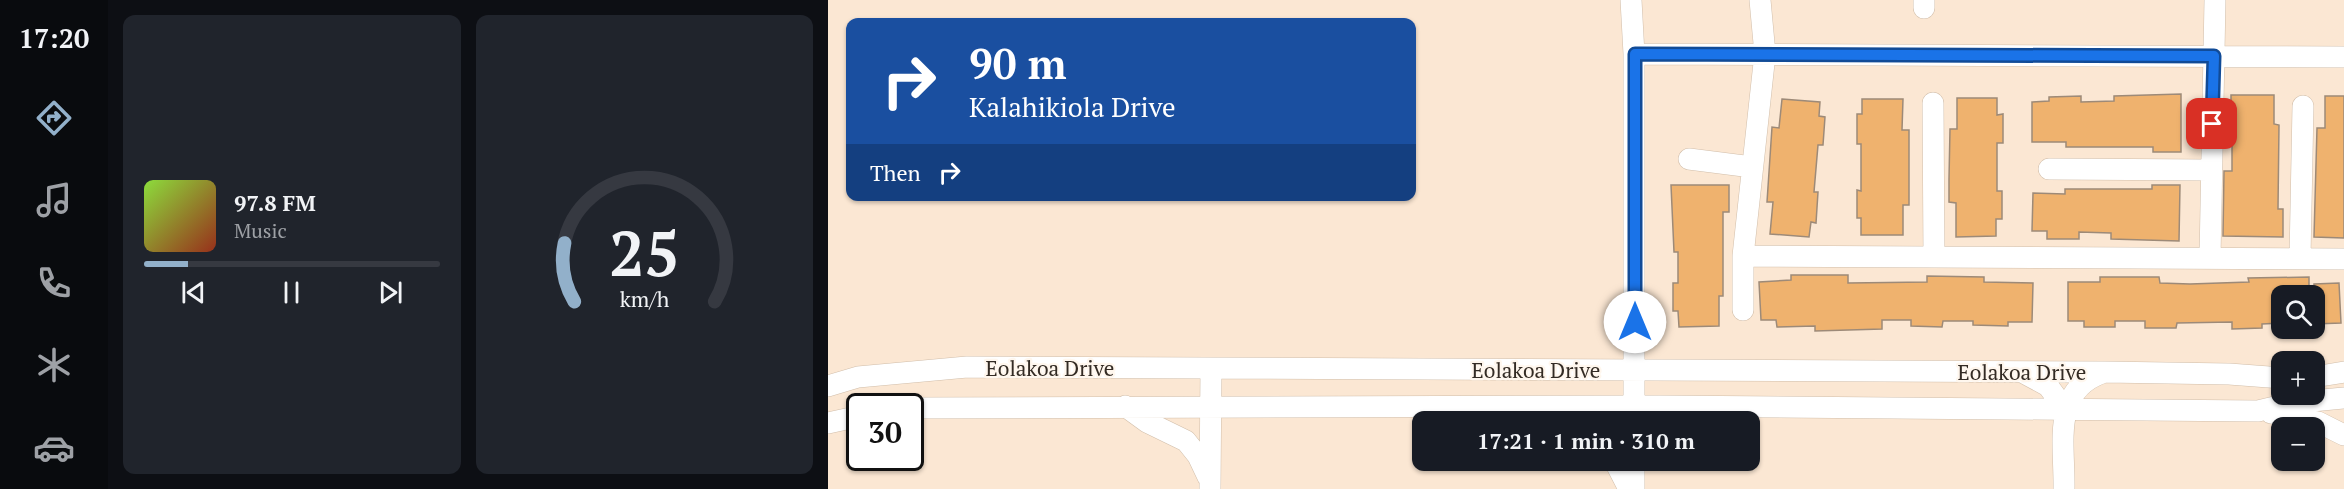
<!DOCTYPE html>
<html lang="en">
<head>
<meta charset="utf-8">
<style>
	body { margin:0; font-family:"PT Serif",serif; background:#20242c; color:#f1f3f6; height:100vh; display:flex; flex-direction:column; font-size:22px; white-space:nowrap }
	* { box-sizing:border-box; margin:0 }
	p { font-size:20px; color:#9ea1a6 }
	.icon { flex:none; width:33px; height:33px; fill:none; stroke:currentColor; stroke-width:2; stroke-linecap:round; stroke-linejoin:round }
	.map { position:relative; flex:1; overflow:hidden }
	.side { display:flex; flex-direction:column; gap:15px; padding:15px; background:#0d0f14; width:720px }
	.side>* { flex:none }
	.hud { position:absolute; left:18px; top:18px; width:570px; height:183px; border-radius:12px; box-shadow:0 2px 4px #0004; background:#1a4fa0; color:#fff; overflow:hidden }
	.buttons { position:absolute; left:1443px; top:285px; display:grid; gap:12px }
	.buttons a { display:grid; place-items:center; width:54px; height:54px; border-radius:12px; background:#171b24; box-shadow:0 2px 4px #0004; font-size:30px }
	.speed { position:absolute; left:18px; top:393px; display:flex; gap:12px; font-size:30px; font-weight:700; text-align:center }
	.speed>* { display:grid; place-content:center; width:78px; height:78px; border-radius:50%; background:#171b24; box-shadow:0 2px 4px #0004; line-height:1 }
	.speed .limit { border:3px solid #111; border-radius:9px; background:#fff; color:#111 }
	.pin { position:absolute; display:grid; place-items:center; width:51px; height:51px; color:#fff; margin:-26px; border-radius:12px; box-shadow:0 3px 9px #0006 }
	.me { position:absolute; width:66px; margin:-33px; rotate:0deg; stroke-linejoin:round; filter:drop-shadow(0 0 4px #0008) }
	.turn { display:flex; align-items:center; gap:21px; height:126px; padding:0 24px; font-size:27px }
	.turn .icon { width:78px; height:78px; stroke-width:2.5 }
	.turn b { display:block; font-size:42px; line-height:51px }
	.then { display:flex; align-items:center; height:57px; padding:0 24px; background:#0003; gap:12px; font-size:22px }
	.side .card { flex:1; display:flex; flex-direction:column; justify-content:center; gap:9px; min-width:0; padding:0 21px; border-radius:12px; background:#20242c }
	.side .dial { align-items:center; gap:0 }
	.dial svg { height:156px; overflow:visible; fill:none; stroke:#363941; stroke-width:7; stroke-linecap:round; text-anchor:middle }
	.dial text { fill:#f1f3f6; stroke:none }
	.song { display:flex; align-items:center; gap:18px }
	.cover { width:72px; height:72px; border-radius:9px; background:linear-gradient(135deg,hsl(90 70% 55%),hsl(10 70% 35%)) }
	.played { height:6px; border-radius:3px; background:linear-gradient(90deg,#92b0ca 15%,#363941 15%) }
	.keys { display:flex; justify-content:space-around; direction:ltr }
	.side .tiles { flex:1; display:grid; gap:15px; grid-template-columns:repeat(2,1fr) }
	.trip { position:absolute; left:584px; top:411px; width:348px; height:60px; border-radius:12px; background:#171b24; box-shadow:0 2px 4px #0004; font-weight:700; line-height:60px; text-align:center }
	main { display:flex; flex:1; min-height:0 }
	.tabs { display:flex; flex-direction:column; width:108px; justify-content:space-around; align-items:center; background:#090b0e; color:#9ea1a6 }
	.tabs .icon { width:42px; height:42px }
	.tabs .on { color:#92b0ca }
	.tabs b { font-size:27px; color:#f1f3f6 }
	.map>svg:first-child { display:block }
	.building { fill:#efb26e; stroke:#9d8a78; stroke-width:1.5 }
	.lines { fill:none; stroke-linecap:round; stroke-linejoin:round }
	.minor-casing { stroke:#d1beaa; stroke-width:22 }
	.minor { stroke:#fff; stroke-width:21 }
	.route-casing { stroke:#114b97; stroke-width:15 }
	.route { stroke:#1a73e8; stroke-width:10 }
	.labels { text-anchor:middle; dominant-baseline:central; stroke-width:4.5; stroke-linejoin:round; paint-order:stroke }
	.street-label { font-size:21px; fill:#332b24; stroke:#fff7ee }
</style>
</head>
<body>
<main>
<nav class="tabs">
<b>17:20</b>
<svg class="icon on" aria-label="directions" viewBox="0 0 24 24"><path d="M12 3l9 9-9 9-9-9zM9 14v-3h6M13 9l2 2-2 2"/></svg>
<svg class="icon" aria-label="music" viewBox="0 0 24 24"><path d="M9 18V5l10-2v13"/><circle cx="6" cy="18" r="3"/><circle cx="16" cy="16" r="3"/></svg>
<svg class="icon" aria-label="phone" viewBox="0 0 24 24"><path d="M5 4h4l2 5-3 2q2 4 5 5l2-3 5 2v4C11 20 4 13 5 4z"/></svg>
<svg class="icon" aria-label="climate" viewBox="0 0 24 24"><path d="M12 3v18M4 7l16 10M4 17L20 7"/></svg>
<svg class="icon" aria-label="car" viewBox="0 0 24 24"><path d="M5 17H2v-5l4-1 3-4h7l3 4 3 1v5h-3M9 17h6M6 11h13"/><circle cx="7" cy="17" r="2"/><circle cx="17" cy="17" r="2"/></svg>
</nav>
<section class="side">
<div class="tiles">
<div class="card">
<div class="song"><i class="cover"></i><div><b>97.8 FM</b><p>Music</p></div></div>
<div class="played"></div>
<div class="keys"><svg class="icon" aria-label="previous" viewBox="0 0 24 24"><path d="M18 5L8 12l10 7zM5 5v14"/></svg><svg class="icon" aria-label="pause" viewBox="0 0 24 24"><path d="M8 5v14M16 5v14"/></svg><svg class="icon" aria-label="next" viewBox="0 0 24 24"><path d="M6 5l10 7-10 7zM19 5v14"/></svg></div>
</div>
<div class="card dial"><svg viewBox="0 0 100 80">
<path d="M14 69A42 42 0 1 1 86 69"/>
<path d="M14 69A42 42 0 0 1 9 39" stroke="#92b0ca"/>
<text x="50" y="56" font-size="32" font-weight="700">25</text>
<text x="50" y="72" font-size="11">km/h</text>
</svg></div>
</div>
</section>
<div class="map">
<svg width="1516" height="489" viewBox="0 0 1516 489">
	<rect width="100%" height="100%" fill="#fbe7d3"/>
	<path class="building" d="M1353,94V152H1325V147H1238V142H1204V102L1221,101V97L1253,96V102L1286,101V96Z
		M1403,95H1446V124L1451,125L1450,209H1455V237L1395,236L1396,171H1404V138H1397L1398,112H1403Z
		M1497,96H1516V238L1486,237L1489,128H1497Z
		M1129,98H1169V115L1175,114V143H1169V191H1174V219H1168V236L1128,237V203L1121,202V179L1122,129H1129Z
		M954,99L992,102L991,116L997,117L995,145H990L986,192H990L988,223L983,222L981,237L942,234L945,202H939L944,127L951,128Z
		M1034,99H1075L1074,130H1081V205H1075V235H1033V218H1029V190L1033,191V144H1029V114H1034Z
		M843,185H901V212H895V296H891V326L851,327L850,311H845V283H850V252H846Z
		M1324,185H1352L1351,241L1283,239V233L1251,232V239H1219V231H1204L1205,193L1237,194V189H1324Z
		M963,275H1020V283L1099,282V276L1156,277V282L1205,283L1204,322H1180V326L1145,325V321H1115L1114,327L1083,326V320H1054V329L987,331V326L949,327L948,320H933L931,282L963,280Z
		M1272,277H1331L1332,283L1362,284L1421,282L1420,278L1481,277V296H1454V323L1434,324V328L1404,329V322L1349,323L1348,328H1317V321H1287V327H1256V321H1240V282H1272Z
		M1511,283L1513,323L1486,324V284Z"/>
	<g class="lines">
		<g class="minor-casing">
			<path id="minor" d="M803,0L806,54V419
				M1096,8V0
				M806,54L1516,57
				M1105,103L1106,257
				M861,159L924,167
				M1221,169L1383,170
				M915,256L1516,259
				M1382,258L1387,0
				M1472,258L1475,106
				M915,310V256L937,54L932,0
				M1196,373L1220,386L1237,409
				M1486,377L1516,372
				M0,386L30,377L139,367L1277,372L1401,374L1454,378
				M297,406L319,422L358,441L370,456L380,477
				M82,408L832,406L1430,411L1463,403L1516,398
				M1443,413L1490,422L1516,435
				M0,423L32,416
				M786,460L801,489
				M382,489L383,369
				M806,489V460
				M1236,489C1237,445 1223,391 1274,373"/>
		</g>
		<use href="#minor" class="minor"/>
	</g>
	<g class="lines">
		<g class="route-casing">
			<path id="route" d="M807,322V54L1386,56L1384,124"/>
		</g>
		<use href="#route" class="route"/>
	</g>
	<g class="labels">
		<g class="street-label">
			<text x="222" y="368">Eolakoa Drive</text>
			<text x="708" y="370">Eolakoa Drive</text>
			<text x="1194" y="372">Eolakoa Drive</text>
		</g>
	</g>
</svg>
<div class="buttons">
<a><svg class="icon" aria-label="search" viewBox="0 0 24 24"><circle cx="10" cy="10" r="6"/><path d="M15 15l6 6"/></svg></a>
<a>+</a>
<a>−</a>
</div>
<div class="speed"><div class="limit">30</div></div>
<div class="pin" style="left:1384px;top:124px;background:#d93025"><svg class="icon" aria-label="arrive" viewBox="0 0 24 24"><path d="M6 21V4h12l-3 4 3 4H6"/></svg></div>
<svg class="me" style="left:807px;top:322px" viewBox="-20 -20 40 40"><circle r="19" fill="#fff"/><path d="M0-13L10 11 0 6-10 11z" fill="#1a73e8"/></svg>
<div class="trip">17:21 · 1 min · 310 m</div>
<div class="hud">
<div class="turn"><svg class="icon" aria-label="right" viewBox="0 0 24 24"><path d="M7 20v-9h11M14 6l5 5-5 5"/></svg><div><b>90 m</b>Kalahikiola Drive</div></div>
<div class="then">Then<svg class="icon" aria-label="right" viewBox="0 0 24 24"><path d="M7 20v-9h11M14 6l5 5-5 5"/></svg></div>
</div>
</div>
</main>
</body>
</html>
